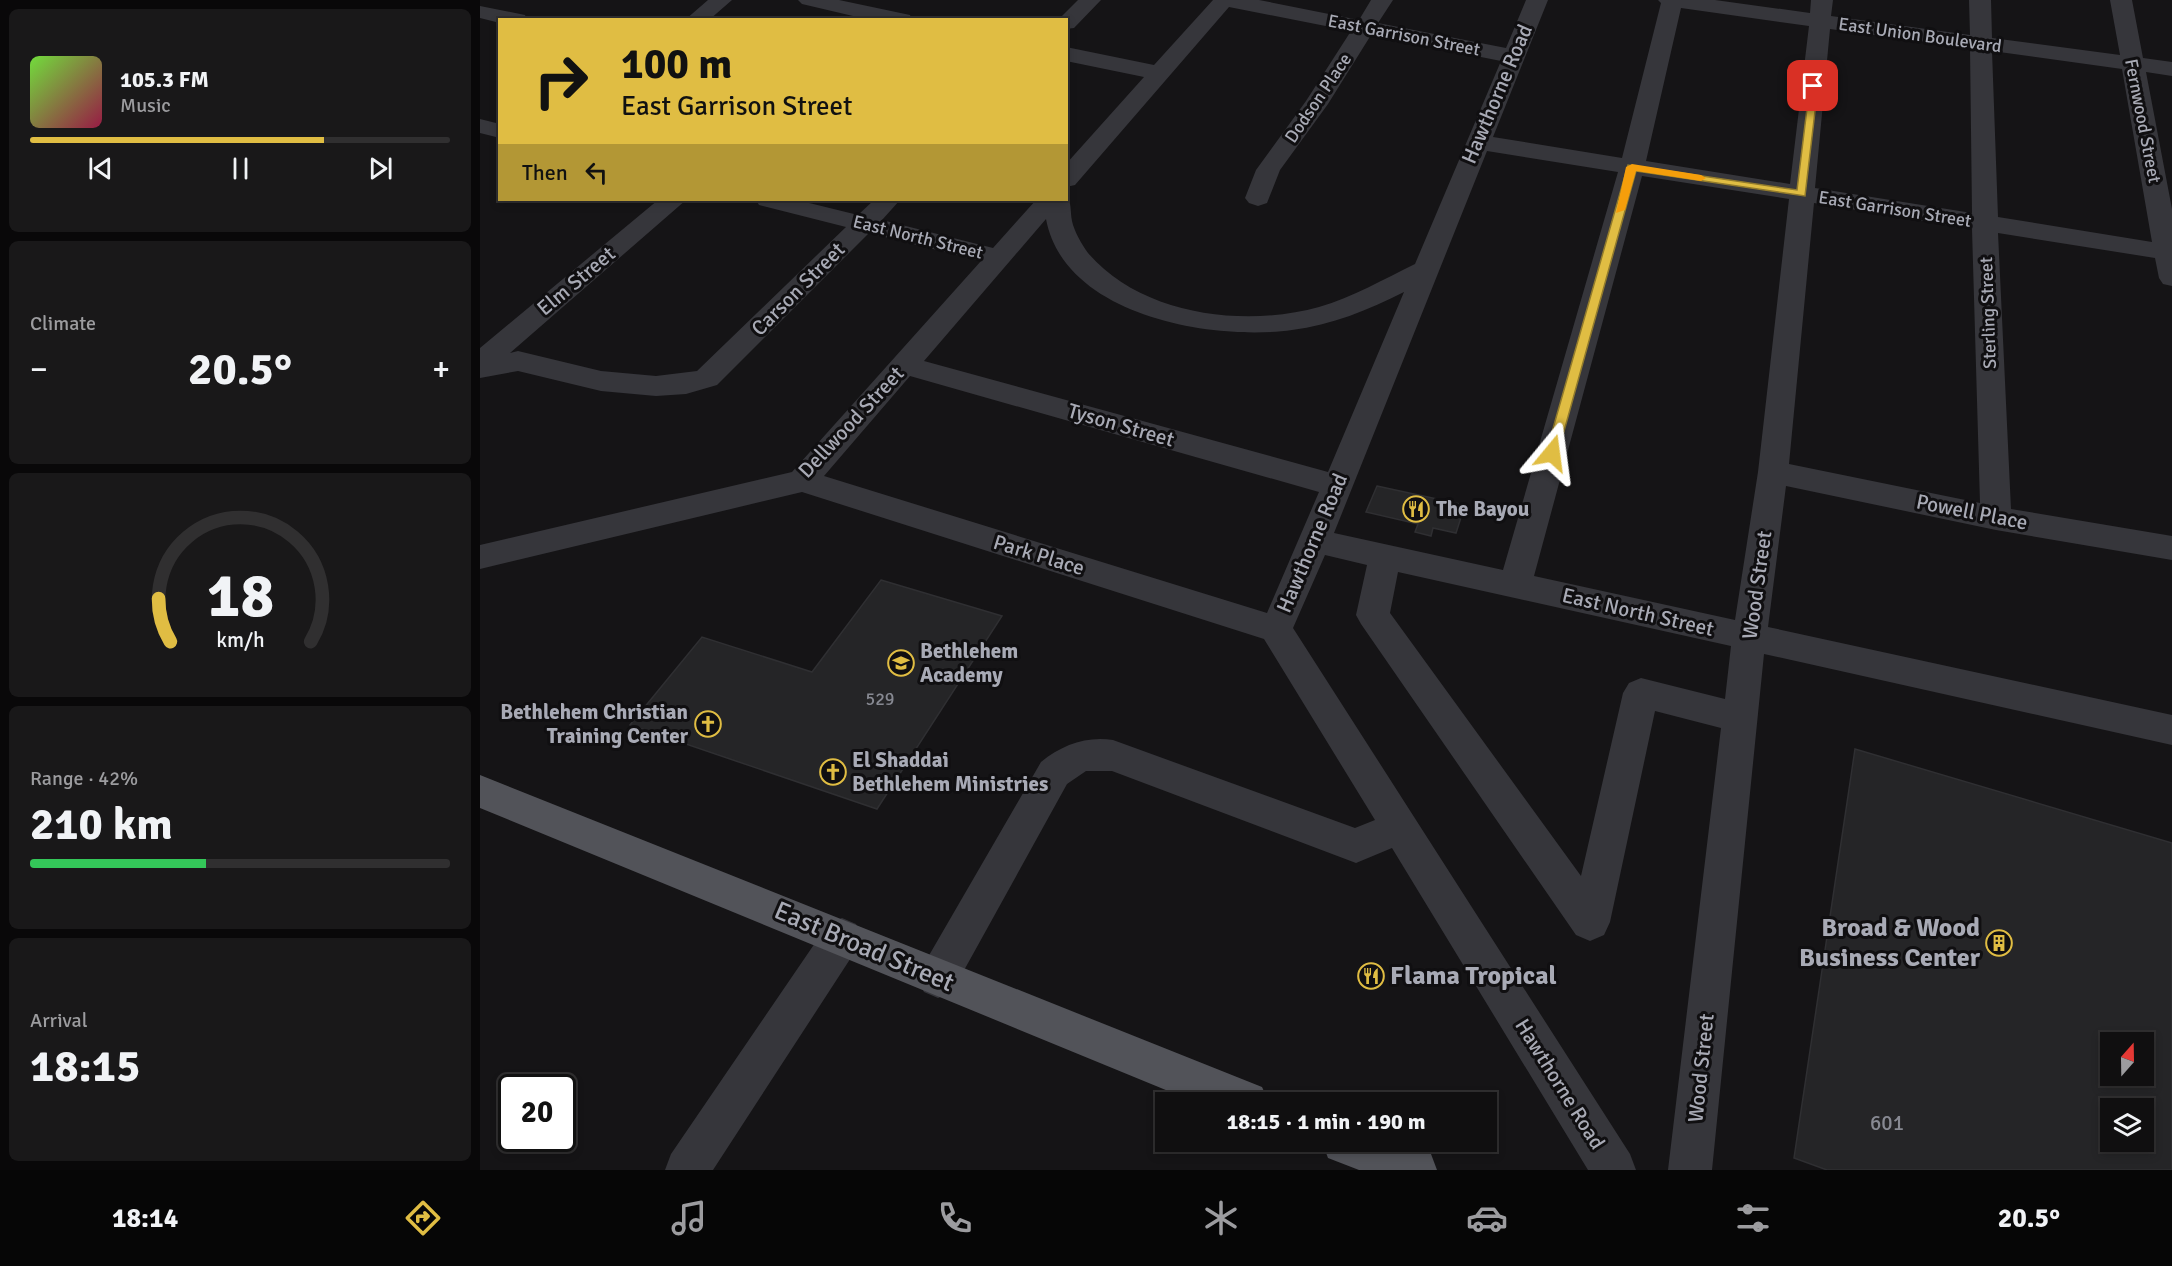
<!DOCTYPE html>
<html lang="en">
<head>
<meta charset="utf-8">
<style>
	body { margin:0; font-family:Signika,sans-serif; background:#191819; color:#f1f3f6; height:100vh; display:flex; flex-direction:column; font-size:22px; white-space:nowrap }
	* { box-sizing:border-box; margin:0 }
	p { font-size:20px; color:#9c9c9f }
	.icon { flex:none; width:33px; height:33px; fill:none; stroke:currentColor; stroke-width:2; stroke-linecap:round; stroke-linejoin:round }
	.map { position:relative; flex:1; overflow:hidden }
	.panel { display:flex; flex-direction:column; gap:9px; padding:9px; background:#090809; width:480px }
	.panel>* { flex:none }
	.top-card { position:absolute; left:18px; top:18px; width:570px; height:183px; border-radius:0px; box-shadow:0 3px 9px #0003,0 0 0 2px #302f30; background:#e0bd43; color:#111; overflow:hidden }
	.needle { width:39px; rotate:20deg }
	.fabs { position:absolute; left:1620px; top:1032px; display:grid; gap:12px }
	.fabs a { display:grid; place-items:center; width:54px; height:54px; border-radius:0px; background:#100f10; box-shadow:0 3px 9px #0003,0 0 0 2px #302f30; font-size:30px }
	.speed { position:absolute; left:18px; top:1074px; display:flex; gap:12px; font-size:30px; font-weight:700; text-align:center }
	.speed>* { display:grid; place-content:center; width:78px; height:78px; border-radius:50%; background:#100f10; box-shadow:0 3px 9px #0003,0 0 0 2px #302f30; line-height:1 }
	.speed .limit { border:3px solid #111; border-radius:9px; background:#fff; color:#111 }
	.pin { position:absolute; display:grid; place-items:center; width:51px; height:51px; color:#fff; margin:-26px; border-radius:12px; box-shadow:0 3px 9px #0006 }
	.me { position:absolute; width:66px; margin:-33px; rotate:16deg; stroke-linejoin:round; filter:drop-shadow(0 0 4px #0008) }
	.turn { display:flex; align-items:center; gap:21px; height:126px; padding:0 24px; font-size:27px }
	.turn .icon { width:78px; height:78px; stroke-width:2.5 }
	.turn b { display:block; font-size:42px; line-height:51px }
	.then { display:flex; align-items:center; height:57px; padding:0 24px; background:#0003; gap:12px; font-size:22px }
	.big { font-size:45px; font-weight:800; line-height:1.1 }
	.panel .tile { flex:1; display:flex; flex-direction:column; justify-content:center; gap:9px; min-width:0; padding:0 21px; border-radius:9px; background:#191819 }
	.panel .dial { align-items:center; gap:0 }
	.dial svg { height:156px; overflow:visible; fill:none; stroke:#302f30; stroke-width:7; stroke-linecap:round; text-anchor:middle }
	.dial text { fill:#f1f3f6; stroke:none }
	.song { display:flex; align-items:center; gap:18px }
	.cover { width:72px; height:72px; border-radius:9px; background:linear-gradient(135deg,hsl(100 70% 55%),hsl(340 70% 35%)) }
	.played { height:6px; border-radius:3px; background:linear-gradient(90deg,#e0bd43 70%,#302f30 70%) }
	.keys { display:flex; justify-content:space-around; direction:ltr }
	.heat { display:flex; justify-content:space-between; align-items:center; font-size:33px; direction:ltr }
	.charge { height:9px; border-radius:4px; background:linear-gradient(90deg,#34c759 42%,#302f30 0) }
	.trip { position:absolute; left:675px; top:1092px; width:342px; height:60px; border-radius:0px; background:#100f10; box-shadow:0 3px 9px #0003,0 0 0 2px #302f30; font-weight:800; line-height:60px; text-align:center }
	.dock { display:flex; height:96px; justify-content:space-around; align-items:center; background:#060606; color:#9c9c9f }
	.dock .icon { width:42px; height:42px }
	.dock .current { color:#e0bd43 }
	.dock b { font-size:27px; color:#f1f3f6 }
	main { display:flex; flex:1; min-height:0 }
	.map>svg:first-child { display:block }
	.building { fill:#252527; stroke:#2f2f32; stroke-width:1.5; fill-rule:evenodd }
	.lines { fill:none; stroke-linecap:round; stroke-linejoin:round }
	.minor { fill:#36363b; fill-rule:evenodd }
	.major { fill:#525359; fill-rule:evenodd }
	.route { fill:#e0bd43; stroke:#927b2c; stroke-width:1.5 }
	.slow { fill:#f59e0b }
	.labels { text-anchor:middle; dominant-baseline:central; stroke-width:6; stroke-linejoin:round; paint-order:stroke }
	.far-street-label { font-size:18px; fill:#a8aab5; stroke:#100f11 }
	.number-label { font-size:18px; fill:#878992 }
	.street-label { font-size:21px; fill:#a8aab5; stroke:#100f11 }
	.poi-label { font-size:21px; font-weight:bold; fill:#a8aab5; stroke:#100f11; text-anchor:start }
	.near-number-label { font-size:21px; fill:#878992 }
	.near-poi-label { font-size:26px; font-weight:bold; fill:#a8aab5; stroke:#100f11; text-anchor:end }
	.near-street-label { font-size:26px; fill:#a8aab5; stroke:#100f11 }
</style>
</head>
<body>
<main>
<section class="panel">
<div class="tile">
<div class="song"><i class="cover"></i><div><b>105.3 FM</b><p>Music</p></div></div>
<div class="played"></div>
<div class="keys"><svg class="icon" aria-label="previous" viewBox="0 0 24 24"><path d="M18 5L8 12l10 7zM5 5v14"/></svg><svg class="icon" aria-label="pause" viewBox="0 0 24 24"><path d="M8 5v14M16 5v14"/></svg><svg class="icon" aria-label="next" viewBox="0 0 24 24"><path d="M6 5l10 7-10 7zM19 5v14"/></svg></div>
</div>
<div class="tile"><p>Climate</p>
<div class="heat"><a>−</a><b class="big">20.5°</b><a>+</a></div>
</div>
<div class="tile dial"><svg viewBox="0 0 100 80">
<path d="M14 69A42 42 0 1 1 86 69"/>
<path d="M14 69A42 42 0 0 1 8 47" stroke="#e0bd43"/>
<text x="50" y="56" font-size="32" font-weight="700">18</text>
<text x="50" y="72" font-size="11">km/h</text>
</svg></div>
<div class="tile"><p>Range · 42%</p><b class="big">210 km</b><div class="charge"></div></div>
<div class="tile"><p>Arrival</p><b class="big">18:15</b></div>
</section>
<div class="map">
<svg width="1692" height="1170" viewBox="0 0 1692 1170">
	<rect width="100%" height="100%" fill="#151416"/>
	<path class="building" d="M897,486L985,505L976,533L953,528L951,536L935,532L938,524L886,512Z
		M401,580L522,616L397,809L150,725L222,637L332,672Z
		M1375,749L1692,843V1170H1347L1314,1158ZM1630,1042H1664V1076H1630ZM1630,1108H1664V1142H1630Z"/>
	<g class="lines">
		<path class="minor" d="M228,0H252L229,20H205Z
			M318,0H359L430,15L432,20H390L322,4Z
			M598,0H621L594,28L586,29V20H578Z
			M733,0H779L879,20L891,0H913L898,23L1026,48L1046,0H1068L1013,137L1142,158L1181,3L1178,0H1235L1330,13L1331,0H1353L1351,16L1490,35L1489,0H1511L1512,38L1640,55L1630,0H1652L1663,58L1692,62V76L1666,72L1692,209V286L1683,284L1679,278L1675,258L1518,233L1531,509L1692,536V560L1516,530L1306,486L1288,627L1692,715V745L1284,654L1232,1170H1188L1241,728L1175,711L1130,922L1124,935L1110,941L1096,935L881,624L876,615L887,565L845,555L813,628L1150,1154L1156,1170H1108L912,848L876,863L632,771H606L587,784L472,992L458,998L444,992L437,978L444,964L561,762C582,745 606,736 633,740L875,828L895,820L784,639L322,492L0,569V545L312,472L501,261L389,233L237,385L206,394L176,396L121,391L38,371L0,378V348L178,200H206L30,353L38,351L121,371L176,376L217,371L366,227L279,205L276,200H317L378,215L394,200H420L402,220L513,248L556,200H586V195C592,202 590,211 592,221C594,231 602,245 608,253C661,315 764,328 839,307C873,297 904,279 935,264L1021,61L891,35L848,104L800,170L787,203L778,206L769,203L765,198L776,170L826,101L871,31L749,7L595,185L586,187V164L664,77L586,61V47L674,65ZM1201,8L1329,26L1310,184L1166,161ZM1350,29L1490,48L1492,213L1335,188ZM1512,51L1642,69L1672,242L1518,217ZM1007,151L1138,172L1023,570L854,533ZM1162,176L1309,199L1278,472L1255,620L1054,576ZM1334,203L1492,229L1500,503L1309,464ZM566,219C584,316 732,341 812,330C851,325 889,310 924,292L848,472L444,361ZM430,376L839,492L787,613L344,476ZM918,572L1251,646L1245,699L1161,678L1149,683L1143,693L1101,876L910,613Z
			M0,6L45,15L47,20H20V23L0,18Z
			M0,119L20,124V138L0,133Z
			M362,918L376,924L382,937L376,950L233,1170H185L191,1154L348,924Z"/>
		<path class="major" d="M0,775L782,1087L789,1102H715L0,808Z
			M842,1142H920L951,1154L957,1170H879L848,1158Z"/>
	</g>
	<path class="route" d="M1330,84L1338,86L1325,196L1156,171L1078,453L1076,456H1067L1066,453L1148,165L1317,190Z"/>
	<path class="slow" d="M1152,164L1221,175L1226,178L1221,181L1156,171L1145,210L1136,213L1146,167Z"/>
	<defs>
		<g id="restaurant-ring" transform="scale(1.35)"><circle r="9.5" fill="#100f11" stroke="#e0bd43" stroke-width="1.5"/><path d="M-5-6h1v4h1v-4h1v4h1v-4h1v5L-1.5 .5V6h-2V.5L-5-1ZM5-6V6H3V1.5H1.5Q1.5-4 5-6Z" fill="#e0bd43"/></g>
		<g id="school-ring" transform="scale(1.35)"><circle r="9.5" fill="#100f11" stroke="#e0bd43" stroke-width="1.5"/><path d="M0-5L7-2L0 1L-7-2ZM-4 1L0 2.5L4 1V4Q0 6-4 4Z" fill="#e0bd43"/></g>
		<g id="church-ring" transform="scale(1.35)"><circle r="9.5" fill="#100f11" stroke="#e0bd43" stroke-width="1.5"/><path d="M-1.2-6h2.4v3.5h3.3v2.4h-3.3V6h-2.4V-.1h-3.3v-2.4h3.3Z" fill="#e0bd43"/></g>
		<g id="building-ring" transform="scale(1.35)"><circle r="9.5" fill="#100f11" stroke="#e0bd43" stroke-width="1.5"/><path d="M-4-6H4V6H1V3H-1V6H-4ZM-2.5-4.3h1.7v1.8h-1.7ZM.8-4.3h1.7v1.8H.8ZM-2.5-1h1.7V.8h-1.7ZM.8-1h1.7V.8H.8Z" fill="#e0bd43"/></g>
	</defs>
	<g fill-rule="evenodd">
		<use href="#restaurant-ring" x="936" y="509"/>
		<use href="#school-ring" x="421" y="663"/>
		<use href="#church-ring" x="228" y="724"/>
		<use href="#church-ring" x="353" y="772"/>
		<use href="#building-ring" x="1519" y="943"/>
		<use href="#restaurant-ring" x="891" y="976"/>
	</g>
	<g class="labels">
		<g class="far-street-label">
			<text transform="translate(924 35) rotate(11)">East Garrison Street</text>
			<text transform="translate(1440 35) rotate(8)">East Union Boulevard</text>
			<text transform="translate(838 98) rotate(-56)">Dodson Place</text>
			<text transform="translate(1663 121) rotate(79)">Fernwood Street</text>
			<text transform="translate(1415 209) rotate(9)">East Garrison Street</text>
			<text transform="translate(438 237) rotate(14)">East North Street</text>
			<text transform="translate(1508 313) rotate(-92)">Sterling Street</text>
		</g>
		<g class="number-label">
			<text x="400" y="699">529</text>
		</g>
		<g class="street-label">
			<text transform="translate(1017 94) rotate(-67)">Hawthorne Road</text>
			<text transform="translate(96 281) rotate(-40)">Elm Street</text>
			<text transform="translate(318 289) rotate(-45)">Carson Street</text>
			<text transform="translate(371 422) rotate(-47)">Dellwood Street</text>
			<text transform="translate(641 425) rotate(16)">Tyson Street</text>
			<text transform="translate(1492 512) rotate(11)">Powell Place</text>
			<text transform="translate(832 543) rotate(-67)">Hawthorne Road</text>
			<text transform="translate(559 555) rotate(17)">Park Place</text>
			<text transform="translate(1277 585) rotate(-82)">Wood Street</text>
			<text transform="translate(1158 612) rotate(13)">East North Street</text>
			<text transform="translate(1221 1068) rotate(-84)">Wood Street</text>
			<text transform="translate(1080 1084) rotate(58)">Hawthorne Road</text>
		</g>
		<g class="poi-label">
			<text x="956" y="509">The Bayou</text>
			<text x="440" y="651">Bethlehem<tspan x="440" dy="24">Academy</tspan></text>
			<text x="208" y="712" text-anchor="end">Bethlehem Christian<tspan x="208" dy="24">Training Center</tspan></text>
			<text x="372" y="760">El Shaddai<tspan x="372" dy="24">Bethlehem Ministries</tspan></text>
		</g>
		<g class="near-number-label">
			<text x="1407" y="1123">601</text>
		</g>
		<g class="near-poi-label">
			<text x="1500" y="928">Broad &amp; Wood<tspan x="1500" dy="30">Business Center</tspan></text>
			<text x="910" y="976" text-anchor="start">Flama Tropical</text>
		</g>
		<g class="near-street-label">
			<text transform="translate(384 947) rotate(23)">East Broad Street</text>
		</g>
	</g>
</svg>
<div class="fabs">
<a><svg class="needle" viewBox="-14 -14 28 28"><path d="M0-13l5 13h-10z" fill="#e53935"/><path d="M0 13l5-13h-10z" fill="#9c9c9f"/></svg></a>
<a><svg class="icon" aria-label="layers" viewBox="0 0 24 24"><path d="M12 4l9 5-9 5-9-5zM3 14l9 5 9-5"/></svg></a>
</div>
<div class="speed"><div class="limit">20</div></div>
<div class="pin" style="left:1333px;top:86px;background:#d93025"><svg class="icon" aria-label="arrive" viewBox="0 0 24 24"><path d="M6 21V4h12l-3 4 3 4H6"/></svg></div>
<svg class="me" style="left:1072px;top:453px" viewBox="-20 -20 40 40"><path d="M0-17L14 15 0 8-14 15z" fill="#e0bd43" stroke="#fff" stroke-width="4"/></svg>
<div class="trip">18:15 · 1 min · 190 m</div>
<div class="top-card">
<div class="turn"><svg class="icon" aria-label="right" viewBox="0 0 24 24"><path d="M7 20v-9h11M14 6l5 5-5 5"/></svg><div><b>100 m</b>East Garrison Street</div></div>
<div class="then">Then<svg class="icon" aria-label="left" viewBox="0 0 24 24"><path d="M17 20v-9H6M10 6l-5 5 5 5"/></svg></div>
</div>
</div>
</main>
<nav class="dock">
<b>18:14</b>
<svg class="icon current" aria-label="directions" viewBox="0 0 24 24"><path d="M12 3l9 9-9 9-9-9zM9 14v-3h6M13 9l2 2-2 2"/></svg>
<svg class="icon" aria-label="music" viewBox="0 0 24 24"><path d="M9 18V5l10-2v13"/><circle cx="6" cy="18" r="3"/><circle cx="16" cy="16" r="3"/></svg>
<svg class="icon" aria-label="phone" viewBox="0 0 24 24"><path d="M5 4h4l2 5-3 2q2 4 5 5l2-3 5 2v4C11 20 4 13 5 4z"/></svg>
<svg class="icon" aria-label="climate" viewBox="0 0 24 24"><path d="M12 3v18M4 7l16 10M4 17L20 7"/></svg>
<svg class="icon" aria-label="car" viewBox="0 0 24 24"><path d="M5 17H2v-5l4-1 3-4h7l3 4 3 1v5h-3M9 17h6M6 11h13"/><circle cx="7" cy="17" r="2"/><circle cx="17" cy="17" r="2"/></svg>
<svg class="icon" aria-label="filters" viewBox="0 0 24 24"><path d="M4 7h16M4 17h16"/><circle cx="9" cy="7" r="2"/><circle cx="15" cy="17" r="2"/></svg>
<b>20.5°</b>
</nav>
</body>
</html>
